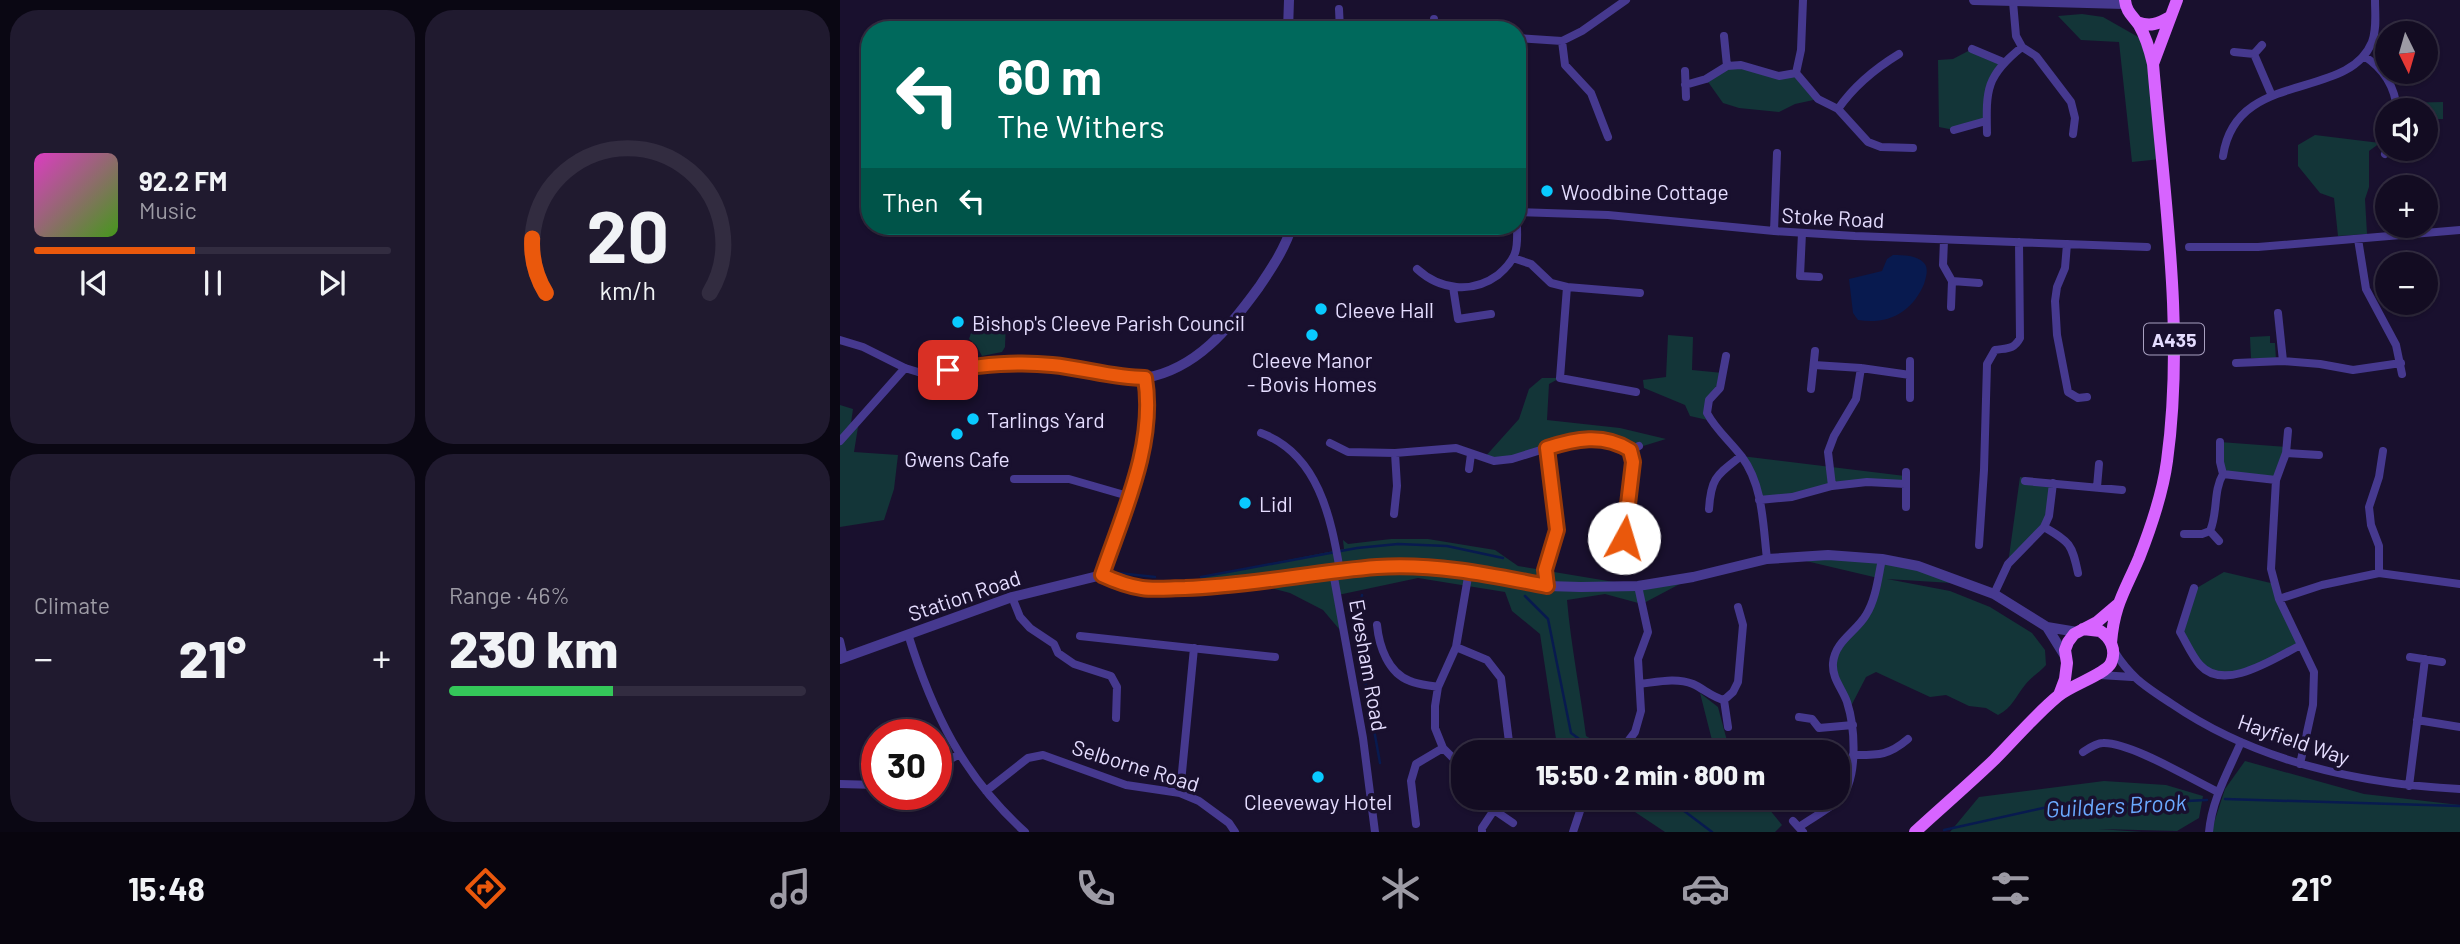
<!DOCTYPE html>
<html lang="en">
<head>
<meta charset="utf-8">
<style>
	body { margin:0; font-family:Barlow,sans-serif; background:#201a2f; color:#f1f3f6; height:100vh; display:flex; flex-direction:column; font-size:26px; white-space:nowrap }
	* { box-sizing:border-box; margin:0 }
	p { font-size:23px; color:#9d9ba5 }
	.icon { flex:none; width:38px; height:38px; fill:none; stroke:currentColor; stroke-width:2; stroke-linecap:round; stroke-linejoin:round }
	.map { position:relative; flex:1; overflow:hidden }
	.sheet { display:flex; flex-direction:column; gap:10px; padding:10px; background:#0a0713; width:840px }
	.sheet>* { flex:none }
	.top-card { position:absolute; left:21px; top:21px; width:665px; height:214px; border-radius:28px; box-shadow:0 2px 5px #0004,0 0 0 2px #322c40; background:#00695c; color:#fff; overflow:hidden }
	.needle { width:46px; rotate:175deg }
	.fabs { position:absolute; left:1535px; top:21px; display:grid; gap:14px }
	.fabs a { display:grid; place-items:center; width:63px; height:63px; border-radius:50%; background:#130c22; box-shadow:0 2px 5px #0004,0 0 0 2px #322c40; font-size:35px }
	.speed { position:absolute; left:21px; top:719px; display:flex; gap:14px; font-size:35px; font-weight:700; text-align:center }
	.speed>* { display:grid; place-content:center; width:91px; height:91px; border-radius:50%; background:#130c22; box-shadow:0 2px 5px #0004,0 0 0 2px #322c40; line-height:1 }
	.speed .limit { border:10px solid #d22; background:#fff; color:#111 }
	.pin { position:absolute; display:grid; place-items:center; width:60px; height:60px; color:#fff; margin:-30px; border-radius:14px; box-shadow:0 4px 10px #0006 }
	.me { position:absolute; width:77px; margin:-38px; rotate:6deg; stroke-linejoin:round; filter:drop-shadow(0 0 5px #0008) }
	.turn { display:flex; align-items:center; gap:24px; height:147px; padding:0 21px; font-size:32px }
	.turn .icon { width:91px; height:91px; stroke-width:2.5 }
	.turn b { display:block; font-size:49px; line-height:60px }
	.then { display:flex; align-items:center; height:66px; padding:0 21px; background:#0003; gap:14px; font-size:26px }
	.big { font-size:52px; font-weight:800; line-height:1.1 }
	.sheet .widget { flex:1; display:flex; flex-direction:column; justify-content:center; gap:10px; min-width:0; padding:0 24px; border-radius:28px; background:#201a2f }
	.sheet .dial { align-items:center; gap:0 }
	.dial svg { height:182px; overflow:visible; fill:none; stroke:#322c40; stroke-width:7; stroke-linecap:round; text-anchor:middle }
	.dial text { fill:#f1f3f6; stroke:none }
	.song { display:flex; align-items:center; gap:21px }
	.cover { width:84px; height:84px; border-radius:10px; background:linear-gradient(135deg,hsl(310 70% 55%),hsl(100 70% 35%)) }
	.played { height:7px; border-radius:4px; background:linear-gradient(90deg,#ea580c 45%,#322c40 45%) }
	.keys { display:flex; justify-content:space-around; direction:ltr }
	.heat { display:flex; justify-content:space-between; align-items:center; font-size:38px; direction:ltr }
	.charge { height:10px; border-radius:5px; background:linear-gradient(90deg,#34c759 46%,#322c40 0) }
	.sheet .tiles { flex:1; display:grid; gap:10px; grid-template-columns:repeat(2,1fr) }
	.trip { position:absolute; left:611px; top:740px; width:399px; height:70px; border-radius:28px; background:#130c22; box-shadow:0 2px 5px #0004,0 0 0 2px #322c40; font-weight:800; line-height:70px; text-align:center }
	.tab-bar { display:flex; height:112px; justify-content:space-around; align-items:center; background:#08050e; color:#9d9ba5 }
	.tab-bar .icon { width:49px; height:49px }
	.tab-bar .on { color:#ea580c }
	.tab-bar b { font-size:32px; color:#f1f3f6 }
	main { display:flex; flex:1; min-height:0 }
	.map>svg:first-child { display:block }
	.green { fill:#133538 }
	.water { fill:#081a4f }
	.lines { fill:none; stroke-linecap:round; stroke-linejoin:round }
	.stream { stroke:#081a4f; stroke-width:2.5 }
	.minor { stroke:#46398f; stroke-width:8 }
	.tertiary { stroke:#46398f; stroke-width:10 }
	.primary { stroke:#d764ff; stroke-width:12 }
	.route-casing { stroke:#983908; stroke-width:18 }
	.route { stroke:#ea580c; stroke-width:12 }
	.poi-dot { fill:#09caff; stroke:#19102e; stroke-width:2.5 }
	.labels { text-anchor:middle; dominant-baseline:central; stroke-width:7; stroke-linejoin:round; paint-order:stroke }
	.shield { fill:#19102e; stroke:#a8a0c0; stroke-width:2 }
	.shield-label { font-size:19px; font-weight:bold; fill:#e5ddff }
	.poi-label { font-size:21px; fill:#e5ddff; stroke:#19102e; text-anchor:start }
	.street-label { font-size:21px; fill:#e5ddff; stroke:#19102e }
	.water-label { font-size:23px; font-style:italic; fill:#6ba9ff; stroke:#19102e }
</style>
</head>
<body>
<main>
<section class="sheet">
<div class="tiles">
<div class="widget">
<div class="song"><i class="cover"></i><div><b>92.2 FM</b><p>Music</p></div></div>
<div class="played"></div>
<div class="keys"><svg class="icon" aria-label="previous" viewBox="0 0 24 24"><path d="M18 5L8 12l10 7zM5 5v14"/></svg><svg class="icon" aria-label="pause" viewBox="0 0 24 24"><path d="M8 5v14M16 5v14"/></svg><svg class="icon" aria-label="next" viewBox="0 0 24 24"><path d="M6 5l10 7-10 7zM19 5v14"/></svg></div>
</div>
<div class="widget dial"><svg viewBox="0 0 100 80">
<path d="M14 69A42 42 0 1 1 86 69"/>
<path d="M14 69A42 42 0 0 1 8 45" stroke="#ea580c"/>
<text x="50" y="56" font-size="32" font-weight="700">20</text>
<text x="50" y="72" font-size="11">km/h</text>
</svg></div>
<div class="widget"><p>Climate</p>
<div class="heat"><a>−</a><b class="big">21°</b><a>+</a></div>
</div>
<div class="widget"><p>Range · 46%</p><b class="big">230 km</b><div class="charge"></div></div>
</div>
</section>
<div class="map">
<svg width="1620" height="832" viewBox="0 0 1620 832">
	<rect width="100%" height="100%" fill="#19102e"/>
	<path class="green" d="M1242,14L1263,17L1307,42L1321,159L1292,162L1279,42L1241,40L1218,16Z
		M1132,49L1163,62L1152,78L1146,121L1114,130L1099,127L1098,60L1113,59Z
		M887,66L939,76L956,73L978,99L955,104L939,112L899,108L883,103L866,79Z
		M1603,102V119H1586V110H1562L1561,103Z
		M1475,135L1540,143L1529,151V187L1525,199L1527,234L1498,236L1494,198L1480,193L1458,166V145Z
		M153,319L166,320L165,347L162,352L142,356L136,345L129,339L132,330Z
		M828,335L853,337L852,370L883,373L880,388L869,400L872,421L850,416L845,405L804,388L803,380L826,377Z
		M1430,336V343H1435L1436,360L1419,361L1418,358H1411L1410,337Z
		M702,378H720L709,384L707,420L780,428L826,439L790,450L780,443L739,438L672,459L644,458L679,419L689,389Z
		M0,405L13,409L11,423L18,427L14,452L58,455L54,489L44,520L0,527Z
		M1380,442L1447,447L1436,480L1383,474Z
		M901,456L1065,476V484L1027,482L919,500Z
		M1180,477L1213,483L1209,516L1168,564Z
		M551,539H588L655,550L678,566L798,586L853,577L802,604L765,594L727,600C731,646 740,690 746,736L773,752H718L700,634L672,611L665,592L578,578L498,595L505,636L483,610L450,593L415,584L362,587L361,577L504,549L503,540L508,544Z
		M949,557L1042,559L1128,584L1047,579L1110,591L1150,607L1192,633L1205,650L1206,665C1200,672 1191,677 1185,685C1175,697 1173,707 1158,715L1146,708L1129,706L1106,695L1090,697L1036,672L1026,677L1009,710L995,682L997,648L1025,617L1038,578Z
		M1384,572L1435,584L1461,645C1433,658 1393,689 1363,667C1353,660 1346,640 1340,629L1355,589Z
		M860,693L878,707L890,752H875Z
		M1405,761L1524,794L1620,805V832H1371L1385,789Z
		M1264,781L1326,785L1363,796L1359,818L1337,831L1259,829L1302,832H1110L1139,797Z
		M774,798H849L856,802L860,798H920L942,825L935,832H825Z"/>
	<path class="water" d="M1053,255C1063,255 1077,255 1084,263C1089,268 1086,278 1084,284C1072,312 1049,325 1018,320L1013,313L1009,279L1042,271L1047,259Z"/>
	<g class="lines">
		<path class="stream" d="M278,573L315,577
			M361,577L517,548L558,544L607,546L663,558
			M685,596L708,619L731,733L757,752
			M519,631L522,595
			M518,641L540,763
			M827,798L872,832
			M1385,799L1620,806
			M1104,830L1203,808L1367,800"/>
		<path class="minor" d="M963,0L961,50L956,73L978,99L998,109L1028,142L1041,147L1073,148
			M1173,2L1176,36L1182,47L1196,56L1231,102L1235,118L1233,134
			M499,9L500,30
			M594,30V19
			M884,36L887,66
			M677,38L722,41L742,31L786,0
			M722,41L725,65L751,93L768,137
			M1132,49L1163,62
			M1394,52L1414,54L1422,45
			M1414,54L1432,96
			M1524,56C1544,69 1555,86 1557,110
			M845,71L846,97
			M845,85L866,79L887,66L901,65L939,76L956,73
			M998,109C1014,86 1036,68 1059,54
			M1114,130L1146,121
			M1147,133C1146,89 1146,76 1182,47
			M1545,154L1548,149
			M1383,156C1396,68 1508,102 1532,42C1537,29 1535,14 1535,0
			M677,212L768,215L934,231L1015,236L1307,247
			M934,231L937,153
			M962,233L960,276L979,277
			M1518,239L1526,289L1556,345L1562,374
			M1104,240L1103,265L1112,281L1111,307
			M1227,244L1225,268L1217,287L1215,301L1217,335L1228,392L1238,398L1247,397
			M1349,247H1418L1620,230
			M673,258L691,264L711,283L727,287L720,378L796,392
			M577,269C600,290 632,294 658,275C665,269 672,262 675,253C678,245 677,235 677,226
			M1112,281L1139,283
			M613,287L618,319L651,314
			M727,287L800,293
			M1438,313L1443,361
			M0,340L23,347L65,368L78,372L159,363L184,364L213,365L286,378H305
			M886,356L880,388L869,400L867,413C876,430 890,441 902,457C923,485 923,525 927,559
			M1396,363L1443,361L1480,364L1513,370L1561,363
			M974,365L1021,368L1070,375
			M971,389L975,351
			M1070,398V361
			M1448,431L1446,453L1436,480L1431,569L1439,599L1474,672L1473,705L1460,764
			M421,433C478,454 491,517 500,571
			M0,441L65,368
			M490,443L508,452L555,453L616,448L654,461L672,459L739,438L780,443L790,450L799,446
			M707,448L717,530L705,571L707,586
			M1446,453L1479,455
			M629,469L631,454
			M1383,474L1436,480
			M174,479H229L288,496
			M1185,481L1282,490
			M992,486L988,452L994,436L1016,399L1021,368
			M1257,487L1259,464
			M919,500L952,497L992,486L1027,482L1065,484
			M1066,507V472
			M869,509C871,477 877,475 901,456
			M554,514L557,486L555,453
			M1204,527C1230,542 1232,544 1238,573
			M1370,531L1379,541
			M1344,534H1362L1370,531C1378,513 1373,491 1383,474L1380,462V442
			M784,538L793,462L790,450
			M1139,545L1144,470L1147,364L1155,350C1166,348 1174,350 1180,338L1179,242
			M493,572L523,738L535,832
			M1539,573V546L1531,525L1529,507L1539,477L1543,451
			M1354,588L1340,632C1346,642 1352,656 1360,665C1385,693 1436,657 1461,645
			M1154,594L1168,564L1204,527L1209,516L1213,483
			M172,597L180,617L190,628L214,644L218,653L234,664L271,676L277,687L276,718
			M1439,599L1482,585L1539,573L1620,584
			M537,625C539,646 548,673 570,681C579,685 589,685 598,687
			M68,634C92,712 123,776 185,832
			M240,636L435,657
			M0,641L4,658
			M616,647L647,660L661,678L669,742
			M1274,651C1291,678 1305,686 1332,704C1417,762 1518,784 1620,789
			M1570,657L1602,662
			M1260,675L1292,677
			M800,684C817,682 836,677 853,684C864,689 872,697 884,700L893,692L898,682L903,625L898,607
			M884,700L888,727
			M959,717L972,719L979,728L1013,725
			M1577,720L1620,727
			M780,752L795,732L801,711L798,659L808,632L798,586
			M1243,752C1249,748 1256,743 1263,743C1290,742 1351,779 1378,792
			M1013,755C1038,755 1048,756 1068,739
			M96,767L118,755
			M623,768L603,748L595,728V706L598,687L616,647L629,571
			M0,784L37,785
			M1569,786L1585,659
			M146,791L188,758L203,755L286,785L340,793L359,801L389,823L395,832
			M340,793L354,648
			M646,798L654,810L673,823
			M953,821L963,832
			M576,824L571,781L576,764L603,748
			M959,827C972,818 987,810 999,800C1019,780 1015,727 1007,702C1002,688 992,679 993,663C995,641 1016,632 1026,615C1036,599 1038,578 1042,559
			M642,832V828L654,810
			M733,832L742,805L748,798
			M1369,832C1372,799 1388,772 1401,742"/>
		<path class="tertiary" d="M1134,0L1284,4
			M448,30L449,0
			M262,575L282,584L305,589L362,587L415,584L539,567L577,566L629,571L707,586L741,587L798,586L853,577L927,559L988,555L1042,559L1078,566L1154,594L1207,627L1225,656
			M262,575C282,513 316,444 305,378C357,369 390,327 419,287C432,268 445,248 452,226
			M1207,627L1237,632
			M0,659L172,597L262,575"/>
		<path class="primary" d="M1297,22C1310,27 1318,24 1330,17
			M1313,64L1337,0
			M1271,643C1274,605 1285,591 1299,558C1310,530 1323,491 1327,461C1345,330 1324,196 1313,64C1310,51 1306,37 1299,25C1293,16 1286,12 1285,0
			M1219,695L1225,679L1227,663L1225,650L1228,642L1234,634L1257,622L1277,605
			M1075,832C1101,808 1128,785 1154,760C1175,739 1195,715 1218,696C1231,685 1266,674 1271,663C1277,650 1270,637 1260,631L1243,629"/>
	</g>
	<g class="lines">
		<g class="route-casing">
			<path id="route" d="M108,370C143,365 177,361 212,365C244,368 273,378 305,378C316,444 283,513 262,575C275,581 288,586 302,588C316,590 331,588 345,588C410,586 473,572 537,567C595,563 651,575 707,586L705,570L717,530L707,448C735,439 763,433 790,450L793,462L784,538"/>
		</g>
		<use href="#route" class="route"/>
	</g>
	<g class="poi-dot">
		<circle cx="707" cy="191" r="7"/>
		<circle cx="481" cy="309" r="7"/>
		<circle cx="118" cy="322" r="7"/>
		<circle cx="472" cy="335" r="7"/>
		<circle cx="133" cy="419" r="7"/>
		<circle cx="117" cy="434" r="7"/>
		<circle cx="405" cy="503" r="7"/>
		<circle cx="478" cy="777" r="7"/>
	</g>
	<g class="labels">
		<rect class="shield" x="1304" y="323.5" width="60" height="31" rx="5"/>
		<g class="shield-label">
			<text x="1334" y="339">A435</text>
		</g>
		<g class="poi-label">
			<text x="721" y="191">Woodbine Cottage</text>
			<text x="495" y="309">Cleeve Hall</text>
			<text x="132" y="322">Bishop's Cleeve Parish Council</text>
			<text x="472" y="359" text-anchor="middle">Cleeve Manor<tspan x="472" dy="24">- Bovis Homes</tspan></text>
			<text x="147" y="419">Tarlings Yard</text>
			<text x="117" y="458" text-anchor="middle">Gwens Cafe</text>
			<text x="419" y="503">Lidl</text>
			<text x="478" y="801" text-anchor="middle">Cleeveway Hotel</text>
		</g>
		<g class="street-label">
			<text transform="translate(993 217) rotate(3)">Stoke Road</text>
			<text transform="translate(124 595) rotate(-19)">Station Road</text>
			<text transform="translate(529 665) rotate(80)">Evesham Road</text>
			<text transform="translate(1454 739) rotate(19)">Hayfield Way</text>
			<text transform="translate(296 765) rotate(17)">Selborne Road</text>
		</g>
		<g class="water-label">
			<text transform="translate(1276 805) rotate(-3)">Guilders Brook</text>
		</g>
	</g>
</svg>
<div class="fabs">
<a><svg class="needle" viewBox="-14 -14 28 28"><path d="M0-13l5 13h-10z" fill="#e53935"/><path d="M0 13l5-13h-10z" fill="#9d9ba5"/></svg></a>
<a><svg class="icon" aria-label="sound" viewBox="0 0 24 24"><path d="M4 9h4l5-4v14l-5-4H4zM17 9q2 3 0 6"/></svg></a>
<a>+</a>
<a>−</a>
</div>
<div class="speed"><div class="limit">30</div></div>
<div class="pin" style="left:108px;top:370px;background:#d93025"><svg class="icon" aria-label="arrive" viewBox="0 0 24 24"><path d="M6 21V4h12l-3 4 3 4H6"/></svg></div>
<svg class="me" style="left:784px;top:538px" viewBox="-20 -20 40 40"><circle r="19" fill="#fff"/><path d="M0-13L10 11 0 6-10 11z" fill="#ea580c"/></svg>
<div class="trip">15:50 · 2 min · 800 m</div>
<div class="top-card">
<div class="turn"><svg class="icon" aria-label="left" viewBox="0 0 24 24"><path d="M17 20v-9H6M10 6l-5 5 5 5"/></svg><div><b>60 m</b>The Withers</div></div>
<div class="then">Then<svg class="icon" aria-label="left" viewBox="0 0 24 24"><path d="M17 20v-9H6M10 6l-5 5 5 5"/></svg></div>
</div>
</div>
</main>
<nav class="tab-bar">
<b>15:48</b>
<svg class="icon on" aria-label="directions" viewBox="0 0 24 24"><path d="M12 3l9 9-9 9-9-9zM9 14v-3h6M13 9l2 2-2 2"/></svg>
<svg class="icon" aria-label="music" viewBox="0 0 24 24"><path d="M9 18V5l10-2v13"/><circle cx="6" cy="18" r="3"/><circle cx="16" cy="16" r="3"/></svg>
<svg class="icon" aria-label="phone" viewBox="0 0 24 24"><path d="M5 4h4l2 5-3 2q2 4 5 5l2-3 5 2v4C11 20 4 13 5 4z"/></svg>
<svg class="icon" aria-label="climate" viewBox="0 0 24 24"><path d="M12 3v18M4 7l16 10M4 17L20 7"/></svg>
<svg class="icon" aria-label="car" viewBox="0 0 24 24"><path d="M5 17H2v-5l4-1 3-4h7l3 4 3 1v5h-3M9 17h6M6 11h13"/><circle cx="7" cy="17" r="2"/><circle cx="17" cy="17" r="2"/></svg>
<svg class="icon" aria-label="filters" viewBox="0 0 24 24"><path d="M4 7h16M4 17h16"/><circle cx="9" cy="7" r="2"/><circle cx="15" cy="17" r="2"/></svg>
<b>21°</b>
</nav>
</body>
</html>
